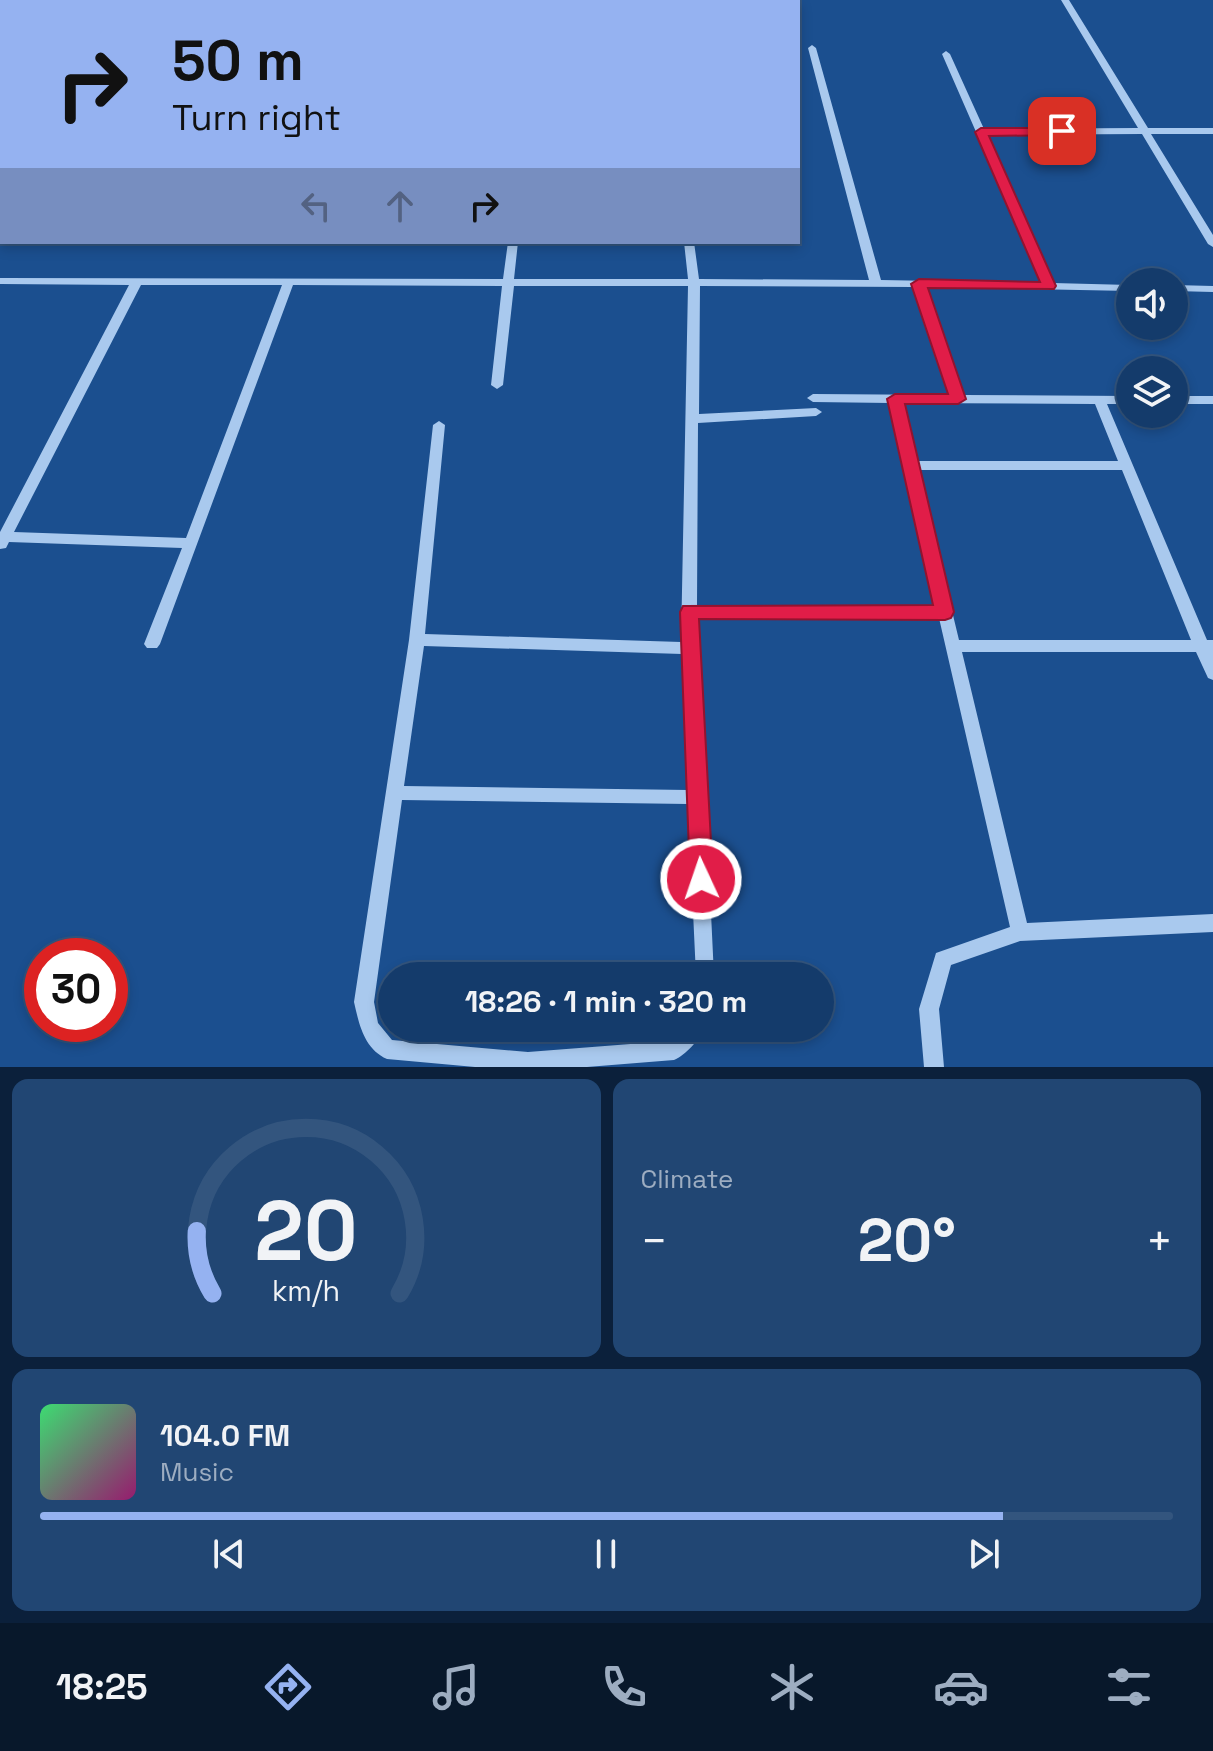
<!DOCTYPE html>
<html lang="en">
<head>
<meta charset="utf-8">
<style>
	body { margin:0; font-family:"Space Grotesk",sans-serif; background:#214673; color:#f1f3f6; height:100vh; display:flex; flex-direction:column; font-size:30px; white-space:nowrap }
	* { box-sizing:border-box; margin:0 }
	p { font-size:26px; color:#9dadc1 }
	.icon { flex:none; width:44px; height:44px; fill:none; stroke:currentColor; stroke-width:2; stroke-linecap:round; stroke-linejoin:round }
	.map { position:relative; height:1067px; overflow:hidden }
	.panel { display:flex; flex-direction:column; gap:12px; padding:12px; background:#0b203b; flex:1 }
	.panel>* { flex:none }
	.guide { position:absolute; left:0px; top:0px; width:800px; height:244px; box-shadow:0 4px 12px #0003,0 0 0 2px #33557e; background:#95b2f1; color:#111; overflow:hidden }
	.buttons { position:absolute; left:1116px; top:268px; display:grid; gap:16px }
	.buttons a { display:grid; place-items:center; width:72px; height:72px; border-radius:50%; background:#143b6b; box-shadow:0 4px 12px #0003,0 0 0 2px #33557e; font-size:40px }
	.speed { position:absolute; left:24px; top:938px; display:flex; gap:16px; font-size:40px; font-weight:700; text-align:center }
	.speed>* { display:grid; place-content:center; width:104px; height:104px; border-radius:50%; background:#143b6b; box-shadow:0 4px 12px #0003,0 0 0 2px #33557e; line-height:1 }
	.speed .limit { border:12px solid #d22; background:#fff; color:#111 }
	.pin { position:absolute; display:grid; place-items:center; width:68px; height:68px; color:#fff; margin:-34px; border-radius:16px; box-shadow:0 4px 12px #0006 }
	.me { position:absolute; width:88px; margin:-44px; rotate:357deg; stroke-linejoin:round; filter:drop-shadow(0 0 6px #0008) }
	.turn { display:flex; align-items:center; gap:28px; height:168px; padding:0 40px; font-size:36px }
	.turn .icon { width:104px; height:104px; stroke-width:2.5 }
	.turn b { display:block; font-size:56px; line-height:68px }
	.lanes { display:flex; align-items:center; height:76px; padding:0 40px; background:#0003; justify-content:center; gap:40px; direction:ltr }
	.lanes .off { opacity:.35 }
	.big { font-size:60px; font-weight:700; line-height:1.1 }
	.panel .tile { flex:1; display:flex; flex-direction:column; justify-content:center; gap:12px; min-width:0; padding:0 28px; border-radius:16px; background:#214673 }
	.panel .dial { align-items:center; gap:0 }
	.dial svg { height:208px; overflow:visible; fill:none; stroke:#33557e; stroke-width:7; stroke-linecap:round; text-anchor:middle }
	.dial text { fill:#f1f3f6; stroke:none }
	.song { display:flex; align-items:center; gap:24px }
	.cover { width:96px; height:96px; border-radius:12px; background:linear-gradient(135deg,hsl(140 70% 55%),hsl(320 70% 35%)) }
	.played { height:8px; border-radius:4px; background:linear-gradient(90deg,#95b2f1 85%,#33557e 85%) }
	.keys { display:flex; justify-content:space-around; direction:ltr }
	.heat { display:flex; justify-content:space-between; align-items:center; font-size:44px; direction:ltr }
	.panel .tiles { flex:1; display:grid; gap:12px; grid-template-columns:1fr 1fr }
	.tile:last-child { grid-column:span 2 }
	.trip { position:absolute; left:378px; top:962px; width:456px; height:80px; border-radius:40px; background:#143b6b; box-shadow:0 4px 12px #0003,0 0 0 2px #33557e; font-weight:700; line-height:80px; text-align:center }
	.tab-bar { display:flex; height:128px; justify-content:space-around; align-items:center; background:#08182b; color:#9dadc1 }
	.tab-bar .icon { width:56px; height:56px }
	.tab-bar .current { color:#95b2f1 }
	.tab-bar b { font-size:36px; color:#f1f3f6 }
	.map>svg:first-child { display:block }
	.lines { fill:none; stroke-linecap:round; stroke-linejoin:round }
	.minor { fill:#a9c9ee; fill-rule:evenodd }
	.route { fill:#e11d48; stroke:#92132f; stroke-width:2 }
</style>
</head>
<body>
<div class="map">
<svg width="1213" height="1067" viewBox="0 0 1213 1067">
	<rect width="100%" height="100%" fill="#1b4f8f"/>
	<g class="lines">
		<path class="minor" d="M0,0H6L0,4Z
			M1061,0H1069L1148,128H1213V134H1151L1213,235V247L1208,244L1142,134L987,135L1053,283L1130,285V291L926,287L963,395L1130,396V404H1107L1207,640H1213V680L1208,678L1196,652H962L1027,923L1213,914V932L1020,941L951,965L939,1009L944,1067H924L919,1009L936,953L1010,927L939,618H697L714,976H696L688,804L402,800L374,1002L378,1023L392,1040L528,1052L669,1041L681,1028H704C699,1040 686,1055 674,1060L587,1067H475L387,1059C364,1049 359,1024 354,1002L409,640L433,425L439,421L445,425L425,634L681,642L688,286H514L503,385L497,389L491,385L502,286L293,285L160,644L157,648H147L144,644L182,548L9,542L6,548L0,549V532L129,285L0,284V278L503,279L508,242H518L514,279H688L684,242H694L699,279L869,280L808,48L812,45L816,48L881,280L1042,283L942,54L946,51L950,54L984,129L1138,128ZM141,285H282L186,538L14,532ZM700,286L914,287L950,395L813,394L807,398L813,402L890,403L936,606H697L698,423L816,416L822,412L816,408L699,414ZM902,403L1095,404L1118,461H916ZM918,470H1122L1191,640H959ZM424,646L682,654L688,790L404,786Z
			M0,60H2V66H0Z
			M0,198H2V208H0Z
			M1174,285L1213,286V292L1174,291Z
			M1174,396H1213V404H1174Z"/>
	</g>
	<path class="route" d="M981,128H1062L1068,131L1062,135L989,136L1056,286L1054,289L928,288L966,399L958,404H905L954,612L951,618L945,620L699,619L713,879L709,886L701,889L693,886L690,879L680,612L683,606L933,605L887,399L895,394H948L911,284L919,279L1040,282L975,132Z"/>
</svg>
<div class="buttons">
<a><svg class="icon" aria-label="sound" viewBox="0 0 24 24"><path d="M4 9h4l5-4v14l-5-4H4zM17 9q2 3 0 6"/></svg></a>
<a><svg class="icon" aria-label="layers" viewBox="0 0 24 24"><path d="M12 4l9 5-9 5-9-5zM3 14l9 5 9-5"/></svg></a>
</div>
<div class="speed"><div class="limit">30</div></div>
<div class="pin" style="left:1062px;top:131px;background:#d93025"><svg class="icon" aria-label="arrive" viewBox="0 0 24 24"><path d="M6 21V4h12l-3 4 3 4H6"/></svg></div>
<svg class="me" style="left:701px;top:879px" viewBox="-20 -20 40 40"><circle r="17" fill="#e11d48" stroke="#fff" stroke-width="3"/><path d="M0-11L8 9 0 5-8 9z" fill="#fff"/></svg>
<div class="trip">18:26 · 1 min · 320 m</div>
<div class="guide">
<div class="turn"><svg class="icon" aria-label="right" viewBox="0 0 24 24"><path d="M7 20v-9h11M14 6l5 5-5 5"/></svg><div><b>50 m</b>Turn right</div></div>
<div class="lanes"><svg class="icon off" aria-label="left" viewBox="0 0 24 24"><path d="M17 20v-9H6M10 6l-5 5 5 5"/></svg><svg class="icon off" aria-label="ahead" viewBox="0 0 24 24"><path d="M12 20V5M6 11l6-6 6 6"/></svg><svg class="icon" aria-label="right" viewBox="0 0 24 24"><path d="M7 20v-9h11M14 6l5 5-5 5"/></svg></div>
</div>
</div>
<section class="panel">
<div class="tiles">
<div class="tile dial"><svg viewBox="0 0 100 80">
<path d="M14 69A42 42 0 1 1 86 69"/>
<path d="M14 69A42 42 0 0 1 8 45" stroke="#95b2f1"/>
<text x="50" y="56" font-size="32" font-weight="700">20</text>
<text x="50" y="72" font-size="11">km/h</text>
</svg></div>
<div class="tile"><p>Climate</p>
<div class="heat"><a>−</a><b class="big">20°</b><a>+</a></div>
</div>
<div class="tile">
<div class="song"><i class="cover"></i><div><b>104.0 FM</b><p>Music</p></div></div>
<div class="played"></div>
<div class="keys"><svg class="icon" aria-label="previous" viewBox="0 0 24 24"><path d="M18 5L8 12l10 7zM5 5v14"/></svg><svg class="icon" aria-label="pause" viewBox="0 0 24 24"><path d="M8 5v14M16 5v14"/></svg><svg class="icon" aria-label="next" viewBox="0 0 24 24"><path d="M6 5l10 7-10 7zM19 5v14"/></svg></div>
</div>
</div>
</section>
<nav class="tab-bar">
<b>18:25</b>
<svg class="icon current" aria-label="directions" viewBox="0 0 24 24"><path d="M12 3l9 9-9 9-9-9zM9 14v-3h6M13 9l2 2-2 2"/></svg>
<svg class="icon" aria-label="music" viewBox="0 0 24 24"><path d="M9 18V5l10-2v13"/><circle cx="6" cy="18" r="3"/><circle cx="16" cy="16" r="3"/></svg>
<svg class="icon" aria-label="phone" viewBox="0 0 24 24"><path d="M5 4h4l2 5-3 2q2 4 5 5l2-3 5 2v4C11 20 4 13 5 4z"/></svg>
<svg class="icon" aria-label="climate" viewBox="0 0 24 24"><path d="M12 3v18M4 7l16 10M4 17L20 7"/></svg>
<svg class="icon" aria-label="car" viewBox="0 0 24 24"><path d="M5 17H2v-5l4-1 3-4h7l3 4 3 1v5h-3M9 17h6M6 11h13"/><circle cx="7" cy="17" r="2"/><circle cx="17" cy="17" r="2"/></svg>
<svg class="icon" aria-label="filters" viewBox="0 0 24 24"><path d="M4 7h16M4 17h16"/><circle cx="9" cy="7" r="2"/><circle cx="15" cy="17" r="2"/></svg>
</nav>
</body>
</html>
